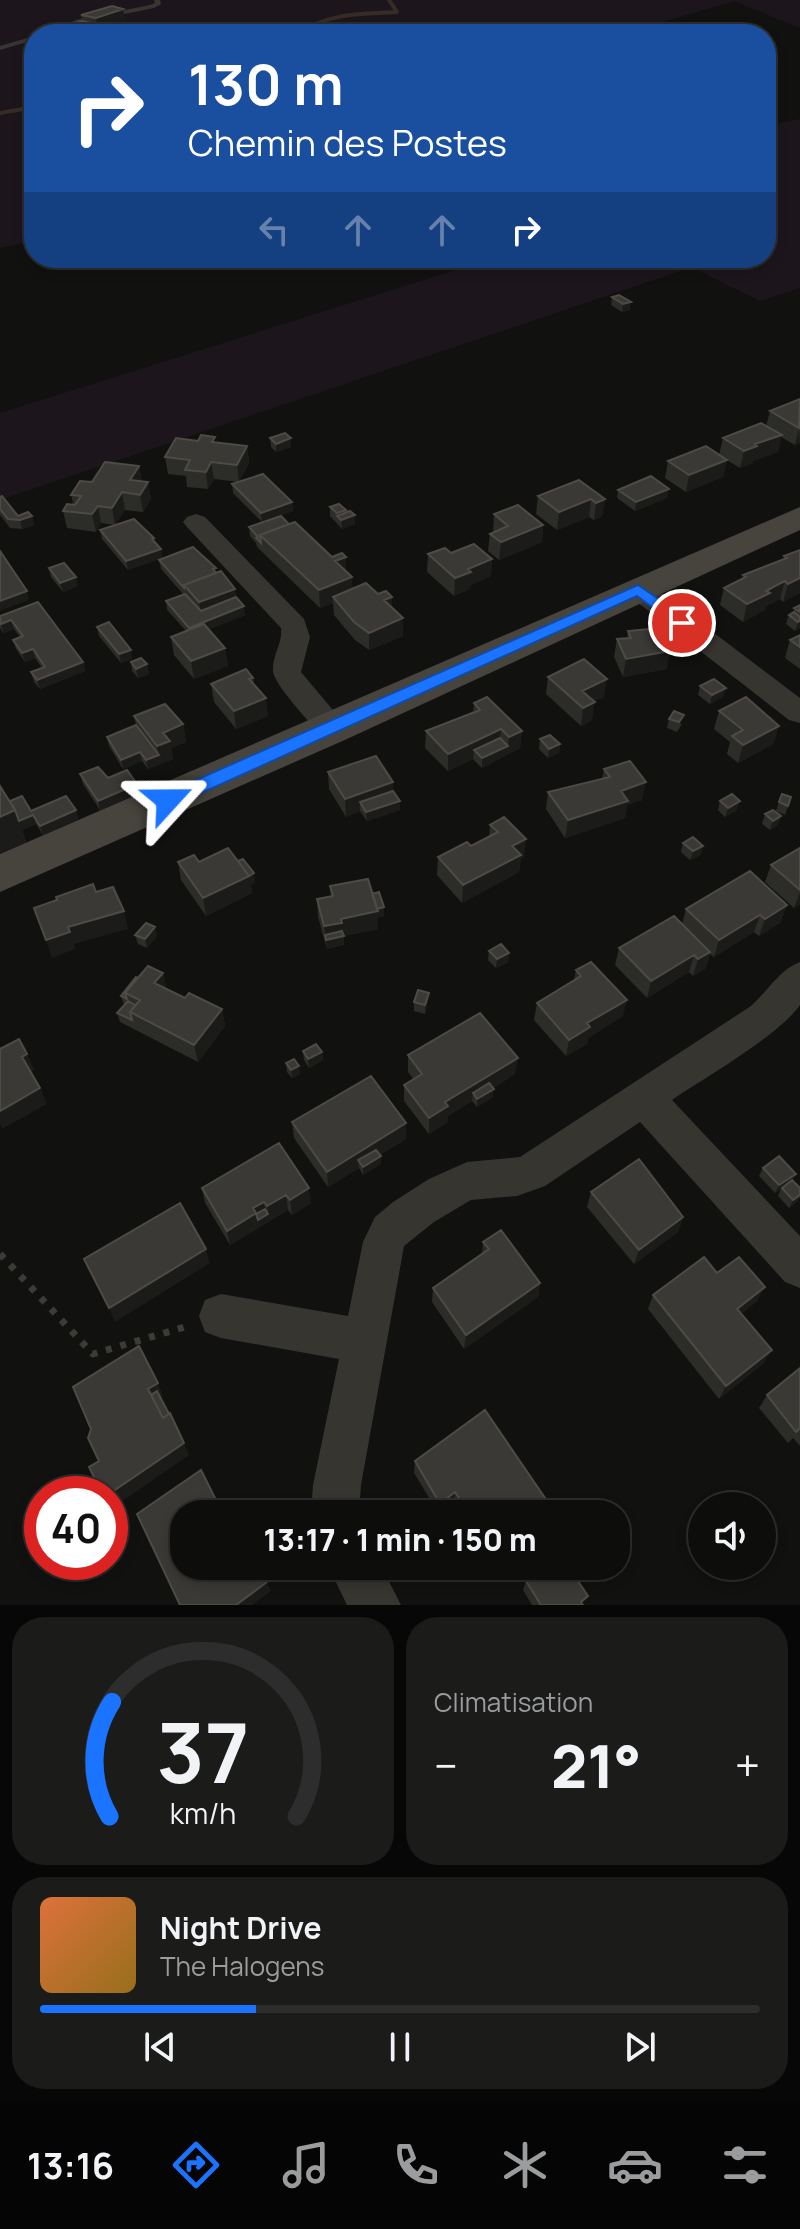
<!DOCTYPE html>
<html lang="fr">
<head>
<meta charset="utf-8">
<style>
	body { margin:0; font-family:Manrope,sans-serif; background:#1b1b1a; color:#f1f3f6; height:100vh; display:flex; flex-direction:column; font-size:30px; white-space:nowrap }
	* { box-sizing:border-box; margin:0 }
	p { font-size:26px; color:#9a9c9d }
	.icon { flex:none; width:44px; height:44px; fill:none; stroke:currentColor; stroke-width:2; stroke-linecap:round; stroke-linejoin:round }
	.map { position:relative; height:1605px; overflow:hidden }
	.details { display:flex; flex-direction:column; gap:12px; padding:12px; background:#070707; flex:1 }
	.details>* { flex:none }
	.top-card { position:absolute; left:24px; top:24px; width:752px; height:244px; border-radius:32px; box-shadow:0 4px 12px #0003,0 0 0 2px #2d2d2d; background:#1a4fa0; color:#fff; overflow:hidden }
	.buttons { position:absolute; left:688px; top:1492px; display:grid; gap:16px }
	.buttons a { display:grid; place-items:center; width:88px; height:88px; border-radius:50%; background:#0d0d0c; box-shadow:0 4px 12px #0003,0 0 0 2px #2d2d2d; font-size:40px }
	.speed { position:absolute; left:24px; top:1476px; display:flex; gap:16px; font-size:40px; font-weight:700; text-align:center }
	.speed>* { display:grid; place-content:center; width:104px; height:104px; border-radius:50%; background:#0d0d0c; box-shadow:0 4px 12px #0003,0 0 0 2px #2d2d2d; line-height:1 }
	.speed .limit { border:12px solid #d22; background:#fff; color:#111 }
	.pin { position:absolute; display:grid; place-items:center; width:68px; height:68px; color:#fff; margin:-34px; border:4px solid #fff; border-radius:50%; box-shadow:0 2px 8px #0007 }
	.me { position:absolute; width:88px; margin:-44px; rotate:66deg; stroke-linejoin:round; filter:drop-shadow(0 0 6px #0008) }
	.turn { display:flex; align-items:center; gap:28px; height:168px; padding:0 32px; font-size:36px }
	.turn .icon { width:104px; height:104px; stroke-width:2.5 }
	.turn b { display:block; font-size:56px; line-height:68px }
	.lanes { display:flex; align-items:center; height:76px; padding:0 32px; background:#0003; justify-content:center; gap:40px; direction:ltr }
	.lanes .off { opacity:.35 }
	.big { font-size:60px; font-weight:800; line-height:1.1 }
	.details .card { flex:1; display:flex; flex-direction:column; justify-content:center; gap:12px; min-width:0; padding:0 28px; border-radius:32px; background:#1b1b1a }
	.details .dial { align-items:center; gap:0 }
	.dial svg { height:208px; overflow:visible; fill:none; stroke:#2d2d2d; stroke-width:7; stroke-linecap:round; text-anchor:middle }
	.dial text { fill:#f1f3f6; stroke:none }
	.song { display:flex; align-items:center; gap:24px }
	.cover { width:96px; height:96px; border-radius:12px; background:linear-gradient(135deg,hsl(20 70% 55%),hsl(40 70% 35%)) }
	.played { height:8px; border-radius:4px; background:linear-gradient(90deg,#1a74ff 30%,#2d2d2d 30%) }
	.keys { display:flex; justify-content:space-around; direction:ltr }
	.heat { display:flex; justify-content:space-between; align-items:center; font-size:44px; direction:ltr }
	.details .tiles { flex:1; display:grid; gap:12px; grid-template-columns:1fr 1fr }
	.card:last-child { grid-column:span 2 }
	.trip { position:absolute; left:170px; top:1500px; width:460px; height:80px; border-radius:32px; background:#0d0d0c; box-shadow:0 4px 12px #0003,0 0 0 2px #2d2d2d; font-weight:800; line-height:80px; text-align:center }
	.tab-bar { display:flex; height:128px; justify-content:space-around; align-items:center; background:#050505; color:#9a9c9d }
	.tab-bar .icon { width:56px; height:56px }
	.tab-bar .current { color:#1a74ff }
	.tab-bar b { font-size:36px; color:#f1f3f6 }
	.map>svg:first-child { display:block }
	.green { fill:#1c161c }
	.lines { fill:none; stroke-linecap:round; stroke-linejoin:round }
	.stream { stroke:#362c25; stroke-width:4 }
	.path { stroke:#3e3b36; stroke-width:7; stroke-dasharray:6 9; stroke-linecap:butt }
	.lane { fill:#363530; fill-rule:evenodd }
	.street { fill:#363530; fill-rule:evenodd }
	.secondary { fill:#47443e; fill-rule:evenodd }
	.wall { fill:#2c2c28 }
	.shaded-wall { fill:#1b1b19 }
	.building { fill:#3b3935; stroke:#4e4b45; stroke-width:2 }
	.route { fill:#1a74ff; stroke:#114ba6; stroke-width:2 }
</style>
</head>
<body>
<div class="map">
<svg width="800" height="1605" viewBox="0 0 800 1605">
	<rect width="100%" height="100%" fill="#111110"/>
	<path class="green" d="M0,0H800V28L734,1L640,29L651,34H34V241L0,248Z
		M800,119V288L760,301L692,267L0,500V413L494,258H766V126Z"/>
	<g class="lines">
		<path class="stream" d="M297,34C328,13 361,14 397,12L389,0
			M0,113L34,107"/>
		<path class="path" d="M0,1254L93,1354L188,1326"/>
		<path class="lane" d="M154,0H160L161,4L154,8L80,23L51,34H42L76,20L150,5L155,3Z
			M34,36V40L0,50V46Z"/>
		<path class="street" d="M196,514L205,517L304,619L310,637L301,672L343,722L347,729L343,736L332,739L321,736C311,723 274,685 273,671C272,655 283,643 281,628L187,527L183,522L187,517Z
			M638,581L648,583L800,698V723L789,720L628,595L625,589L628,583Z
			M800,962V1005C777,1037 706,1077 672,1100L800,1236V1288L785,1282L640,1122L545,1186L517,1196L471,1200L434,1222L404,1246L361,1485L359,1514H311L313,1485L339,1359L221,1338L205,1332L199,1316L205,1300L221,1294L348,1316L363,1242L375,1217L393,1202L429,1179L467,1162L520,1157L751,1006C767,992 780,969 800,962Z
			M328,1566H381L401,1605H347Z"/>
		<path class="secondary" d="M800,507V530L347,739L0,892V854Z"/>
	</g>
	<path class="wall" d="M123,9L125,21L98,31L83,34L72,31L71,25L82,21L81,15Z
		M619,295L630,310L622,312L611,305L612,297Z
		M800,399V443L795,445L781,437L778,452L753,461V463L740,468L727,460L723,477L686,492L665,478L668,461L719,455L723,438L766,426L770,411Z
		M270,438L291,447L276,452L271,447Z
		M216,443L247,446L249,463L239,482L214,479L208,489L187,487L186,476L168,474L165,457Z
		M139,466L142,482H148L151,499L143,512L125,510L115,525L101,523L96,532L67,528L63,511L73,503L71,495L92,482Z
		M232,484L292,502L293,511L262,522L233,493Z
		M618,490L667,498L635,511L617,498Z
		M538,496L605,499L602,516L594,520L589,517L557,530L536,514Z
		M0,497L18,516H32L34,525L22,529L10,528L0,515Z
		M330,507L355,515V524L342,529L330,516Z
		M494,514L543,525L542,542L499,560L488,551L490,534L493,532Z
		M289,524L332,557H346V571L353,589L392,608L403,618V636L369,650L355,640L334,615L333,603L320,608L257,547L256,543L250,536L249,527Z
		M100,530L154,538L155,543L161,549L162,558L128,570L102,539Z
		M800,550V593L783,602L780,599L766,606L765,610L743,622L720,605L724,588L742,579L743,575L783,559L784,556Z
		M428,554L492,559L491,576L471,585L470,589L454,596L427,572Z
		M159,560L216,573L235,589L236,597L245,615L209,629L225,648L228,666L194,679L174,655L171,637L186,631L167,610L166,601L183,594L161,569Z
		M49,568L78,586L63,592L51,577Z
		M38,602L83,662L85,671L40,689L34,682L31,672L42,668L35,658L25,662L16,649L13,640L20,637L14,629L3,633L0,628V616Z
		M800,605V628L795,631L786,624L789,615L793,613L794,608Z
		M97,627L132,659L121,663L99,636Z
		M628,631L667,669L623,677L614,657L617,639L627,638Z
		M800,635V669L785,658L790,640Z
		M131,662L147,664L149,674L138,678L132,671Z
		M237,673L253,678L254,684L268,716L236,729L214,702L211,684Z
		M548,677L604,697L594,701L592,720L581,726L546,694Z
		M700,686L723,697L710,704L698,695Z
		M474,703L522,731L520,748L482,768L473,759L448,771L425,748L426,731L473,713Z
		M719,711L779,726L773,744L738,763L727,754L730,742L714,729Z
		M134,716L183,724L186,742L171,748L173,759L148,769L142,761L123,769L109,746L107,737L136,725Z
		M669,719L682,724L677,732L667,728Z
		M540,739L560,744L559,753L548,758L539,749Z
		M604,769L642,800L627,805L625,818L565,838L546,809L548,792L602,779Z
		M328,772L400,810L367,821L360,811L346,817L329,789Z
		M80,774L108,778L139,793L100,810L83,784Z
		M0,786L10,801L31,811L76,810L78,819L43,835L36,824L22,830L26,842L0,853Z
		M791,797L785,815L776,811L779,802Z
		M720,801L737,810L725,817L718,810Z
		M765,814L778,825L770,830L762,824Z
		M490,825L524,857L521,858L519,872L462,903L437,875L438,857L471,846L489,837Z
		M683,843L703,846L700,855L690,860L681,852Z
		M800,848V904L794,908L765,882L771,865Z
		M178,862H199L255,882L251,885L252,893L206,916L181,880Z
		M750,871L781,922L759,936L754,932L714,957L710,954L705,969L693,976L689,972L647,998L615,965L619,948L682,924L686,909Z
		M330,886L372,894L384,907V916L378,917V929L343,936L344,945L327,949L318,917L317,899L331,896Z
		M135,935L157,936L147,948L138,944Z
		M489,951L509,953L508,962L496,968L488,960Z
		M576,970L623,1016L588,1038L587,1044L566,1056L534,1020L537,1003L574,980Z
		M163,973L166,989L185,998L222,1009L225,1026L198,1062L120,1022L117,1013L124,1005L121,996L137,978Z
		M428,1001L425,1014L414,1011V1002Z
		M303,1051L322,1052L323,1060L309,1068L304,1060Z
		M408,1055L515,1074L493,1088V1097L477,1107L472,1101L448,1116V1122L429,1134L404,1101V1085L414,1080L408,1072Z
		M286,1063L300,1074L292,1078L287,1072Z
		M292,1122L406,1139L380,1155L381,1164L363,1175L359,1168L328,1187L294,1138Z
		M279,1143L311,1203L292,1215L288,1210L230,1245L205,1203L202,1188Z
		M763,1168L793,1181L800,1188L799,1200L789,1208L778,1196L781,1189L775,1193L759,1176Z
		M591,1192L683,1217L678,1232L634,1264L587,1207Z
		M483,1242L540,1283L538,1297L464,1349L432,1302L433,1288L482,1254Z
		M717,1273L757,1301L741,1314L764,1363L719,1399L648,1309L653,1295Z
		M800,1368V1446L793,1438L788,1443L759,1408L767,1395Z
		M415,1461L556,1514H461L454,1503L441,1514H439L414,1473Z
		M493,1566H508L498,1574Z
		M526,1581L583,1605H532L523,1590Z"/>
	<path class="shaded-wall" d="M123,9L125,21L98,31L96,18Z
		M95,24L96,30L83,34L82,27Z
		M631,302L630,310L622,312L623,304Z
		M799,428L800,443L795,445Z
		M782,435L778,452L753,461V463L740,468L744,451L755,444Z
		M291,438V447L276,452V444Z
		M247,446L249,463L239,482L237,465Z
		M727,460L723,477L686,492L689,475Z
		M211,462L214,479L208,489L206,472Z
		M139,466L142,483L130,480Z
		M148,482L151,499L143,512L140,495Z
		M669,489L667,498L635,511L636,502Z
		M122,492L125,510L115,525L112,508Z
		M591,499L589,517L557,530L559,512Z
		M605,499L602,516L594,520L596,503Z
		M292,502L293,511L262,522L261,513Z
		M98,506L101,523L96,532L92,514Z
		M346,510V518L355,515V524L342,529L341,520L337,516V513Z
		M32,516L34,525L22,529L20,520Z
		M543,525L542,542L499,560L501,542Z
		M161,549L162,558L128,570L126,561Z
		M346,557V574L335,561Z
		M492,559L491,576L471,585L470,589L454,596L455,578L468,569Z
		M76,577L78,586L63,592L60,583Z
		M352,577L353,595L333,597V603L320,608L319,590Z
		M800,578V593L783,602L788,584Z
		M785,581L780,599L766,606L765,610L743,622L747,604L766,591Z
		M235,589L237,606L202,620L199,602Z
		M27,591L29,600L0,611V601Z
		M392,597V615L384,600Z
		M244,606L245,615L190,637L189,628Z
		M403,618V636L369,650V633Z
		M11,620L14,629L3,633L1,624Z
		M800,621V628L795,631L798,622Z
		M225,648L228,666L194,679L191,661Z
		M33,649L35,658L25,662L22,653Z
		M131,650L132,659L121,663L119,654Z
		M670,651L667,669L623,677L626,659Z
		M83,662L85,671L40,689L37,680Z
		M147,664L149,674L138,678L136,669Z
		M607,679L604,697L582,707V691Z
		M726,688L723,697L710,704L712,695Z
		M266,698L268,716L236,729L234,711Z
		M595,702L592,720L581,726L583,708Z
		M183,724L186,742L171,748L173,759L161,764L157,746L163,733Z
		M779,726L773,744L738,763L743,745Z
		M501,729L499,747L474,750L473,759L448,771V754Z
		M522,731L520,748L507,755L509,737Z
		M560,744L559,753L548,758L549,749Z
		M508,746L507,755L482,768V758Z
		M140,752L142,761L123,769L121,760Z
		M159,755L161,764L148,769L146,760Z
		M393,782L394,800L360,802V811L346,817L345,799Z
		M646,782L642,800L627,805L625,818L565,838L568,820L621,791Z
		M137,784L139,793L100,810L98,801Z
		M400,801V810L367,821L366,812Z
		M740,801L737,810L725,817L728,808Z
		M15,810L33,815L36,824L22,830L26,842L0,853V817Z
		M76,810L78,819L43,835L40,826Z
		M781,816L778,825L770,830L773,821Z
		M526,839L524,857L521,858L519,872L462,903L463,885L512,846Z
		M703,846L700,855L690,860L693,851Z
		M254,873L255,882L251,885L252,893L206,916L203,898Z
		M800,892V904L794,908Z
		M787,905L781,922L759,936L765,919Z
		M384,907V916L378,917V929L342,936L344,945L327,949L324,926L341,919Z
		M124,911L128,929L74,944L75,949L52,958L46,940L68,927Z
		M760,915L754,932L714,957L719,940Z
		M155,927L157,936L147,948L145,939Z
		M710,952L705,969L693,976L698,959Z
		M509,953L508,962L496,968L497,959Z
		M694,955L689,972L647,998L651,981Z
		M163,973L167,990L154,983Z
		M429,993L428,1001L425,1014V1005Z
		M627,1000L623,1016L588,1038L587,1044L566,1056L569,1040L587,1023Z
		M222,1009L225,1026L198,1062L194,1045Z
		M322,1052L323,1060L309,1068L308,1059Z
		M27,1054L34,1070L28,1073L22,1057Z
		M518,1058L515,1074L477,1098L473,1093L472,1101L448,1116V1122L429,1134V1118L445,1102Z
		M299,1066L300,1074L292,1078L291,1070Z
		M40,1088L47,1104L2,1129L0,1124V1111Z
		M494,1089L493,1097L477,1107V1099Z
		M406,1123V1139L362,1166L358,1160L359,1168L328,1187L327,1172Z
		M381,1156V1164L363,1175V1167Z
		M796,1174L792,1182L775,1193L779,1185Z
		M309,1188L311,1203L292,1215L290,1200Z
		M286,1195L288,1210L259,1228L257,1220L259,1228L230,1245L227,1231L253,1208L264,1202L266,1215L268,1214L267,1206Z
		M800,1195L799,1200L789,1208L793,1200Z
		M683,1217L678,1232L634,1264L639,1250Z
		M206,1249L210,1263L115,1322L109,1308Z
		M540,1283L538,1297L464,1349L466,1335Z
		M765,1287L757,1301L730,1323L737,1309Z
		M772,1350L764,1363L719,1399L726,1386Z
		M158,1383L163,1396L154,1401L148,1389Z
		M184,1443L189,1455L111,1509L110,1494Z
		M455,1492L454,1503L440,1514V1504Z
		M216,1500L220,1510L219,1514H217L214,1506Z
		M500,1566H508L498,1574Z
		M267,1582L271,1591L252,1605H236Z"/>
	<path class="building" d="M112,6L123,9L96,18L81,15Z
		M82,21L95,24L82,27L71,25Z
		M619,295L631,302L623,304L612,297Z
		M800,399L799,428L770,411Z
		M761,423L782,435L755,444L757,446L744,451L723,438Z
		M285,433L291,438L276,444L270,438Z
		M201,435L215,437L212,442L247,446L237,465L211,462L206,472L185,470L190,460L165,457L176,438L198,441Z
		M706,446L727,460L689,475L668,461Z
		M105,462L139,466L130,480L148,482L140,495L122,492L112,508L98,506L92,514L63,511L67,504L75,505L81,496L71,495L80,481L92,482Z
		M263,474L292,502L261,513L232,484Z
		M651,476L669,489L636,502L618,490Z
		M579,480L605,499L596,503L591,499L559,512L538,496Z
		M2,496L18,516L28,512L32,516L20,520L8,519L0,509V497Z
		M339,504L346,510L337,513L330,507Z
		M518,505L543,525L501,542L490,534L508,526L494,514Z
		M350,511L355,515L341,520L337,516Z
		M281,516L289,524L260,535L261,543L256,538L258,537L249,527Z
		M134,519L154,538L152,539L161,549L126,561L100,530Z
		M295,522L332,557L342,553L346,557L335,561L352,577L319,590L260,535Z
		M474,544L492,559L468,569L471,572L455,578L428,554L445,548L451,553Z
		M193,547L216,568L213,569L216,573L184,585V588L159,560Z
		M800,550V578L788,584L785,581L777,585L766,591L770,593L747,604L724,588L746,577L743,575L787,558L784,556Z
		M0,551L27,591L0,601Z
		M64,563L76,577L60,583L49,568Z
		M221,571L235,589L199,602L184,585Z
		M366,583L378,594L386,591L392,597L384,600L403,618L369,633L354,622L333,597Z
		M185,594L201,611L236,597L244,606L189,628L166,601Z
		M38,602L83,662L37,680L31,672L45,667L33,649L22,653L13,640L23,636L11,620L1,624L0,616Z
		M800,605V612L794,608Z
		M794,612L800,617V621L798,622L789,615Z
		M109,622L131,650L119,654L97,627Z
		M204,624L225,648L191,661L171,637Z
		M659,628L670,651L626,659L617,639L631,638L628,631Z
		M800,635V647L790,640Z
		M141,658L147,664L136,669L131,662Z
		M584,659L607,679L582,691L595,702L583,708L548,677Z
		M246,669L253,678L249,679L266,698L234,711L211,684Z
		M714,679L726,688L712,695L700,686Z
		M487,697L522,731L509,737L501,729L448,754L426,731L480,710L474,703Z
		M746,697L779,726L743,745L732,736L743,730L719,711Z
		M165,704L183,724L163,733L170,741L157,746L134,716Z
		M674,711L684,715L679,722L669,719Z
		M136,725L159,755L146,760L140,752L121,760L107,737Z
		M550,735L560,744L549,749L540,739Z
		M500,738L508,746L482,758L474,750Z
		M376,756L393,782L345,799L328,772Z
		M630,761L646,782L621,791L628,801L568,820L548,792L610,777L604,769Z
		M98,767L108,778L127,770L137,784L98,801L80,774Z
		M0,786L15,810L0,817Z
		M393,791L400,801L366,812L360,802Z
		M732,794L740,801L728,808L720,801Z
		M782,794L791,797L788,806L779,802Z
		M22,796L31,811L66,796L76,810L40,826L33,815L19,821L15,810L10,801Z
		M773,810L781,816L773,821L765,814Z
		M504,817L526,839L512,846L521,855L463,885L438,857L467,842L471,846L498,832L490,825Z
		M693,837L703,846L693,851L683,843Z
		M228,848L249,876L203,898L178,862L194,855L199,862Z
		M800,848V890L771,865Z
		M243,859L254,873L249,876L238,861Z
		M750,871L787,905L765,919L760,915L719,940L686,909Z
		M368,879L378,911L341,919L342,923L324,926L317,899L333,896L330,886Z
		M93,884L96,892L113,887L124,911L68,927L70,932L46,940L34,908L57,900L56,897Z
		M379,892L384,907L377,909L372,894Z
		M674,916L710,952L698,959L694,955L651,981L619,948Z
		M146,923L155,927L145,939L135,935Z
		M342,931L344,936L326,940L325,935Z
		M501,944L509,953L497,959L489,951Z
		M591,962L627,1000L587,1023L590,1027L569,1040L537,1003L581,976L576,970Z
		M148,966L163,973L154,983L185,998L189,993L222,1009L194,1045L130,1012L140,1000L125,993Z
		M136,977L137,978L125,993L127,999L121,996Z
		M418,990L429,993L425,1005L414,1002Z
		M128,1001L135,1005L130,1012L132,1020L117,1013Z
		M480,1013L518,1058L445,1102L448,1106L429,1118L404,1085L422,1074L408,1055Z
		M19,1039L27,1054L22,1057L40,1088L0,1111V1049Z
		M316,1044L322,1052L308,1059L303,1051Z
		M294,1059L299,1066L291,1070L286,1063Z
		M371,1076L406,1123L327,1172L292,1122Z
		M489,1083L494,1089L477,1099L473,1093Z
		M279,1143L309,1188L290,1200L286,1195L267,1206L264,1202L253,1208L256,1213L227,1231L202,1188Z
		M376,1150L381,1156L363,1167L358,1160Z
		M779,1156L796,1174L779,1185L763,1168Z
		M639,1159L683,1217L639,1250L591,1192Z
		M792,1180L800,1188V1195L793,1200L782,1188Z
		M180,1203L206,1249L109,1308L84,1259Z
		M265,1209L268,1214L258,1220L256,1214Z
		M501,1230L540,1283L466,1335L433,1288L489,1249L483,1242Z
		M704,1257L717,1273L739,1257L765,1287L737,1309L772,1350L726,1386L653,1295Z
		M139,1346L158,1383L148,1389L163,1418L170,1413L184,1443L109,1494H102L89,1467L99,1461L88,1438L91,1429L73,1387Z
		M800,1368V1428L796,1432L767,1395Z
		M157,1391L169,1414L163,1418L151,1395Z
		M485,1410L556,1514H476L475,1512L473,1514H469L455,1492L440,1504L415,1461Z
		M201,1470L216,1500L214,1506L218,1514H184V1566H259L267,1582L236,1605H180L137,1514Z
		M544,1566H568L588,1596L581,1602L583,1605H541L526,1581Z"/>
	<path class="route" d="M638,585L688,619V626H677L637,596L175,805H162L159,800L162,795Z"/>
</svg>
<div class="buttons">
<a><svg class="icon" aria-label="sound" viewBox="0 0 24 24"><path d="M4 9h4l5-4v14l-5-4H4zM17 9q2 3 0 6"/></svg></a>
</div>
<div class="speed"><div class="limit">40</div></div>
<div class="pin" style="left:682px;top:623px;background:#d93025"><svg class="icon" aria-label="arrive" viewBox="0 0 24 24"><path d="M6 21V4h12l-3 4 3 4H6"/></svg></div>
<svg class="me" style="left:168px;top:800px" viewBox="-20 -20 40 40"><path d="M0-17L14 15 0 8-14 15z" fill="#1a74ff" stroke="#fff" stroke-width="4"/></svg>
<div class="trip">13:17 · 1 min · 150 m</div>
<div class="top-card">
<div class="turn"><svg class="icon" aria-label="right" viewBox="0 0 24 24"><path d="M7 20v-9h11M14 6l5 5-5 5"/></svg><div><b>130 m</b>Chemin des Postes</div></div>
<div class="lanes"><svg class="icon off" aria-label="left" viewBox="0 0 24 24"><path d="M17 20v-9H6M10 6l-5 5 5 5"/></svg><svg class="icon off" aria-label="ahead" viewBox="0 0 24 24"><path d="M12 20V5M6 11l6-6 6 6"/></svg><svg class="icon off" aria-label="ahead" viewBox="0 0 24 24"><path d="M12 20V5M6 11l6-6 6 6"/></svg><svg class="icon" aria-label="right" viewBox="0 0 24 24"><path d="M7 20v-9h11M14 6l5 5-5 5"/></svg></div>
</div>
</div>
<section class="details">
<div class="tiles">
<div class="card dial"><svg viewBox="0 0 100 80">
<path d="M14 69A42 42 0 1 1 86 69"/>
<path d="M14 69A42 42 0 0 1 15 25" stroke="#1a74ff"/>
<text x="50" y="56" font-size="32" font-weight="700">37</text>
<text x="50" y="72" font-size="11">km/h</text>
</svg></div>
<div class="card"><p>Climatisation</p>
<div class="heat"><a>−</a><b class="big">21°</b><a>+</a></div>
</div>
<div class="card">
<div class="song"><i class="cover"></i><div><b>Night Drive</b><p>The Halogens</p></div></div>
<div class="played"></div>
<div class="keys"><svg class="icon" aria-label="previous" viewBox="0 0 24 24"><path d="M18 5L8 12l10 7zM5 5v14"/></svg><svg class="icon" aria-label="pause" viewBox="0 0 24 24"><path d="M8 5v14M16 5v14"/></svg><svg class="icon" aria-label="next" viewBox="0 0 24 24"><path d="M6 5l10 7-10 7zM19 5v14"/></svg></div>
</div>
</div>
</section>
<nav class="tab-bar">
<b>13:16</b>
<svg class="icon current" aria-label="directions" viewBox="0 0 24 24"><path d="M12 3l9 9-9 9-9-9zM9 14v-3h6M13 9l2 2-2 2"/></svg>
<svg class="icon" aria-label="music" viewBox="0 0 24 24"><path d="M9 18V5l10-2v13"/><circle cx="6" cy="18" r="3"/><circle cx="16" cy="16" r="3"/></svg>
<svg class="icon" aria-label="phone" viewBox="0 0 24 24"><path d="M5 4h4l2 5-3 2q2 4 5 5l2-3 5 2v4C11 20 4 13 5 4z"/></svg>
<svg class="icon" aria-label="climate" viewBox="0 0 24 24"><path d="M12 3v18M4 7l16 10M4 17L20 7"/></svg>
<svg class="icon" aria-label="car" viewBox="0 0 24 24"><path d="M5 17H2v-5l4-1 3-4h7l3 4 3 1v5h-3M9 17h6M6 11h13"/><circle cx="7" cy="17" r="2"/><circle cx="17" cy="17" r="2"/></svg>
<svg class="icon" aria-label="filters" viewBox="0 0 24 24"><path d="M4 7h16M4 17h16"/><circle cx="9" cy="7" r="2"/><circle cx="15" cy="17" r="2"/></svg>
</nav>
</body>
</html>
